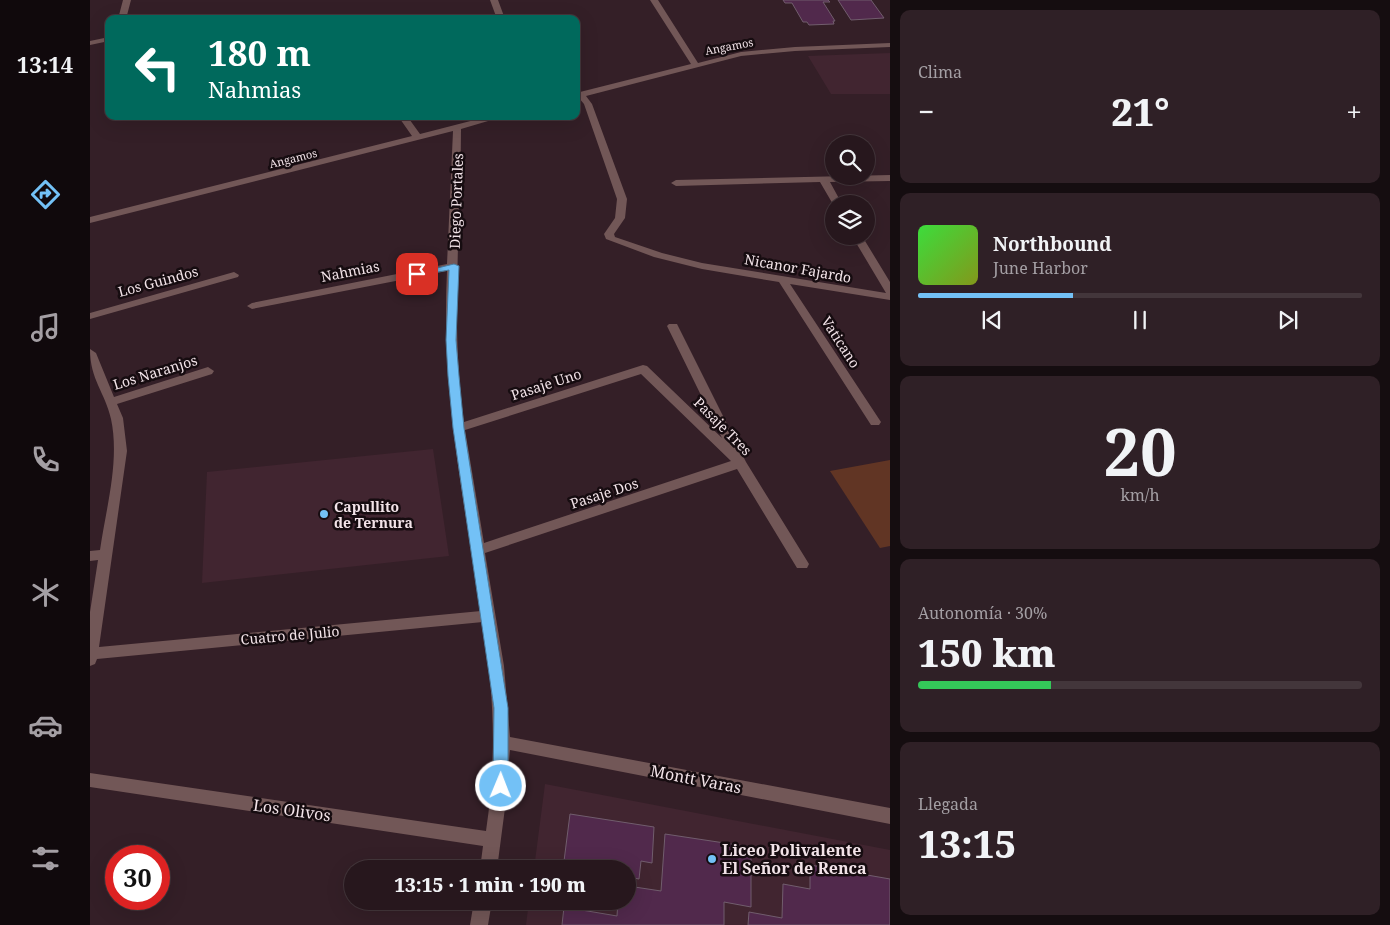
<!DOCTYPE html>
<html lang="es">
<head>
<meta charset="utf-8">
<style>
	body { margin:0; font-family:"Noto Serif",serif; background:#2f2026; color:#f1f3f6; height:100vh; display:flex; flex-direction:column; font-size:19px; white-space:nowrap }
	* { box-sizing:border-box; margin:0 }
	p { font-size:16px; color:#a49fa4 }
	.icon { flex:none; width:28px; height:28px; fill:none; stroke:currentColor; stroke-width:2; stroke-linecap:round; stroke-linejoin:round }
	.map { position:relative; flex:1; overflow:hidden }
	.side { display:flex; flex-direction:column; gap:10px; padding:10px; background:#150d10; width:500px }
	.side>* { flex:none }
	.banner { position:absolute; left:15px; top:15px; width:475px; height:105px; border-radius:10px; box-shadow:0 5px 20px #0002,0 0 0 1px #43363b; background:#00695c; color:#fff; overflow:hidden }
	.buttons { position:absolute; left:735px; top:135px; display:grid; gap:10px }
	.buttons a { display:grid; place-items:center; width:50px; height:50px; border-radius:50%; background:#27171d; box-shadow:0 5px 20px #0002,0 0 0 1px #43363b; font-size:25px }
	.speed { position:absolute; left:15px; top:845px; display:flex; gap:10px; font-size:25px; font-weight:700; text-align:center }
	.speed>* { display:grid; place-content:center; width:65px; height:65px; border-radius:50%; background:#27171d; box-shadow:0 5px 20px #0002,0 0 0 1px #43363b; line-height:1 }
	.speed .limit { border:8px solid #d22; background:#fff; color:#111 }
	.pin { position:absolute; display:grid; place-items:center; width:42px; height:42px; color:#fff; margin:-21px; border-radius:10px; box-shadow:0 2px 8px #0006 }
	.me { position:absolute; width:55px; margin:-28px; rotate:1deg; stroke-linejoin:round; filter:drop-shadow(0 0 4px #0008) }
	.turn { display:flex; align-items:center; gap:18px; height:105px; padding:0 20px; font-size:22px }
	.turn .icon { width:65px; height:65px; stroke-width:2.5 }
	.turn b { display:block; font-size:35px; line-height:42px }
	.big { font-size:38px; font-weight:800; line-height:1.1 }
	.side .card { flex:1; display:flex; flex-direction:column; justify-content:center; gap:8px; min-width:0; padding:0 18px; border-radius:10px; background:#2f2026 }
	.side .dial { align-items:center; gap:0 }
	.dial b { font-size:65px; line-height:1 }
	.song { display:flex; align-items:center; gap:15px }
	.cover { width:60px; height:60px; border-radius:8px; background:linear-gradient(135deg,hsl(120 70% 55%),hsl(70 70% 35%)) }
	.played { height:5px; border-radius:2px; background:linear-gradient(90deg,#73c1f6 35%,#43363b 35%) }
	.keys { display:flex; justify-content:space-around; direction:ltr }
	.heat { display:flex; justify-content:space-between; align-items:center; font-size:28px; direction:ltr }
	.charge { height:8px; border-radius:4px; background:linear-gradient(90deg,#34c759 30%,#43363b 0) }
	.trip { position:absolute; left:254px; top:860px; width:292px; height:50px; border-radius:25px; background:#27171d; box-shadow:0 5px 20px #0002,0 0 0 1px #43363b; font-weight:800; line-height:50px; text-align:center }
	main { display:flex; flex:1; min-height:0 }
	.tab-bar { display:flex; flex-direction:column; width:90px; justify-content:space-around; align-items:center; background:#10090c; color:#a49fa4 }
	.tab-bar .icon { width:35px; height:35px }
	.tab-bar .on { color:#73c1f6 }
	.tab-bar b { font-size:22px; color:#f1f3f6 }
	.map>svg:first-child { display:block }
	.built { fill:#412530 }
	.green { fill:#613524 }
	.building { fill:#51294c; stroke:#715d6d }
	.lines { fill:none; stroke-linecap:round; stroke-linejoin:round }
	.minor { fill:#725757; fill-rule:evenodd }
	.route { fill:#73c1f6; stroke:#4b7da0 }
	.poi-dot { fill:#73c1f6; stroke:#160c10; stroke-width:2 }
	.labels { text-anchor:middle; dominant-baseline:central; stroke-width:5; stroke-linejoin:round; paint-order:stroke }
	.far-street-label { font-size:11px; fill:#f2e3e8; stroke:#160c10 }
	.street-label { font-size:14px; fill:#f2e3e8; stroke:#160c10 }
	.poi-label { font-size:14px; font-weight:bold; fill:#f2e3e8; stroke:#160c10; text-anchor:start }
	.near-street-label { font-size:16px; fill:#f2e3e8; stroke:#160c10 }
	.near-poi-label { font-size:16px; font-weight:bold; fill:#f2e3e8; stroke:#160c10; text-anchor:start }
</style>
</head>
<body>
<main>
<nav class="tab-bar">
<b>13:14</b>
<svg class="icon on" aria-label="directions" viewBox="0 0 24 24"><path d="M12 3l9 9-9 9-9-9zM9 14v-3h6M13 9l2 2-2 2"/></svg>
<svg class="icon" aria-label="music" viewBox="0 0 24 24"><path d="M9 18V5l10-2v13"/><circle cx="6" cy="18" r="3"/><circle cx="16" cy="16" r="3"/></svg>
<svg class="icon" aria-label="phone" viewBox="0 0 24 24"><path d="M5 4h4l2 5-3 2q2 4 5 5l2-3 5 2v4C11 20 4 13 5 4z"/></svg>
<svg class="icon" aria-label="climate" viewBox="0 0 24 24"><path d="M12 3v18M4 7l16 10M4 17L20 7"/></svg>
<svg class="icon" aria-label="car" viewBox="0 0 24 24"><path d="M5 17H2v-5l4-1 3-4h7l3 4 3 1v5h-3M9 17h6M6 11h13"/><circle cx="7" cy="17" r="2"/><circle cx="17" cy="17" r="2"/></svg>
<svg class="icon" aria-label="filters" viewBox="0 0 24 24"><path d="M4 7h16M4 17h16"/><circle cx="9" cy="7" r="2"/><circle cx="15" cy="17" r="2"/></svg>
</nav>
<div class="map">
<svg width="800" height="925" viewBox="0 0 800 925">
	<rect width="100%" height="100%" fill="#341f27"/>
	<path class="built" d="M800,53V94H741L718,56Z
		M343,449L359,556L112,583L117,472Z
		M455,784L800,850V925H436L439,901H538V869H444Z"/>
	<path class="green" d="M800,460V546L790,548L740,471Z"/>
	<path class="building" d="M693,0H738L740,2H733L745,21H743L744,24L719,25L717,22H713L702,3H695Z
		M748,0H781L794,18L761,20Z
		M480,814L564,827L562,863L551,861L549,879L538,877V869H473Z
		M575,834L661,847V907L634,902V925H472L474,907L527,916L528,901H538V886L571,891Z
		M720,865L800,879V925H658L659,912L692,918L693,884L720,889Z"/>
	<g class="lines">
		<path class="minor" d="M33,0H41L36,19H28Z
			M400,0H408L415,19H407Z
			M560,0H568L608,63L651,52L705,47L800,43V47L705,51L651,56L496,96L502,104L537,199L535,218L524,234L525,237L572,253L612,263L796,293L762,236H772L800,282V300L700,284L789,419L791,422L789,425H781L689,282L612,269L564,257L516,239L514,234L525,218L527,199L494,104L489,98H486V93L601,64Z
			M19,37V41L0,45V41Z
			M308,116H317L330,134L400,116H415L371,129C371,228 360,323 374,422L553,365L557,366L632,438L577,326L579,324H587L656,462L719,564L717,568H707L647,469L395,553L414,666L420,737L800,808V824L420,750L415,808L407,869H390L393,846L0,787V773L396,831C407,757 404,695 393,622L7,659L5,664L0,666V612L8,560L0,561V551L10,550C16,508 30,461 21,419C15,392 0,380 0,349L6,353L24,397L118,367L124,371L122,374L27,404L33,418L37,451L9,647L391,611C373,496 351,388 357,271L162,309L157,306L162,303L357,264L363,131L0,223V217L322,136ZM551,374L641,461L394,543L375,430Z
			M800,175V181L740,182L752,204H744V206L730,182L586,186L581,183L586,180Z
			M144,272L149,275L148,277L0,319V313Z
			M384,901H402L398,925H380Z"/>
	</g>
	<path class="route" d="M364,264L369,266L366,340L369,376L374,428L418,708V786L416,791L411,793L406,791L403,786L404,708L363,428L358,376L356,340L359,270L327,276L322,274Z"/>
	<g class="poi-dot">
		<circle cx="234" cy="514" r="5"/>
		<circle cx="622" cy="859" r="5"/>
	</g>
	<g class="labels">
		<g class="far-street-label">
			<text transform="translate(639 46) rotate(-11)">Angamos</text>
			<text transform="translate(203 158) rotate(-14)">Angamos</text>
		</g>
		<g class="street-label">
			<text transform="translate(366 201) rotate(-88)">Diego Portales</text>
			<text transform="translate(708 268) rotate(10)">Nicanor Fajardo</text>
			<text transform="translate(260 271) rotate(-11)">Nahmias</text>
			<text transform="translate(68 281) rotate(-15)">Los Guindos</text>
			<text transform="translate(751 342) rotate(57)">Vaticano</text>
			<text transform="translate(65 372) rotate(-17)">Los Naranjos</text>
			<text transform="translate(456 384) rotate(-18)">Pasaje Uno</text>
			<text transform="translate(633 426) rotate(45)">Pasaje Tres</text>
			<text transform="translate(514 493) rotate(-18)">Pasaje Dos</text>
			<text transform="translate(200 635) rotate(-5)">Cuatro de Julio</text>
		</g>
		<g class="poi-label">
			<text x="244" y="506">Capullito<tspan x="244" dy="16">de Ternura</tspan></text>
		</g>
		<g class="near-street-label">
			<text transform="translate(606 779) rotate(11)">Montt Varas</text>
			<text transform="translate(202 810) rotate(8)">Los Olivos</text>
		</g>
		<g class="near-poi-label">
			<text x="632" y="850">Liceo Polivalente<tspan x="632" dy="18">El Señor de Renca</tspan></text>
		</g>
	</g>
</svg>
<div class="buttons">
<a><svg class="icon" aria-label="search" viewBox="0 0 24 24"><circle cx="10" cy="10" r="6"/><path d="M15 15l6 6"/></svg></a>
<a><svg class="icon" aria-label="layers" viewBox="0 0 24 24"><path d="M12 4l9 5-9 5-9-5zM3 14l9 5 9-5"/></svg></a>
</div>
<div class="speed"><div class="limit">30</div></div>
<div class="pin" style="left:327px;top:274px;background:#d93025"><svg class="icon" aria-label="arrive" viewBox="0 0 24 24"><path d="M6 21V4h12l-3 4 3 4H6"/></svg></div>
<svg class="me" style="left:411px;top:786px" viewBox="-20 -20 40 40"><circle r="17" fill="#73c1f6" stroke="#fff" stroke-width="3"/><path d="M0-11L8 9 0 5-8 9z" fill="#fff"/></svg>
<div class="trip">13:15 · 1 min · 190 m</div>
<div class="banner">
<div class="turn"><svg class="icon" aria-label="left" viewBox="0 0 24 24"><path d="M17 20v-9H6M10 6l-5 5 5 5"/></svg><div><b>180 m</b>Nahmias</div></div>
</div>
</div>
<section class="side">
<div class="card"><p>Clima</p>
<div class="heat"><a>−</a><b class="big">21°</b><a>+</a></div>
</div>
<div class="card">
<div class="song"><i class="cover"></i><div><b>Northbound</b><p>June Harbor</p></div></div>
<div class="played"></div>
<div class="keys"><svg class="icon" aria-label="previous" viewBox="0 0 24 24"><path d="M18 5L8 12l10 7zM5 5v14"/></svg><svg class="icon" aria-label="pause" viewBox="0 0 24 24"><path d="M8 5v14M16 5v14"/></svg><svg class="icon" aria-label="next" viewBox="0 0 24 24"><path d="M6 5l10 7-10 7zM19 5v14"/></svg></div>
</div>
<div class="card dial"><b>20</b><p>km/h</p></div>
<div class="card"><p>Autonomía · 30%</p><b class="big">150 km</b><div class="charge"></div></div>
<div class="card"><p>Llegada</p><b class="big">13:15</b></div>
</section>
</main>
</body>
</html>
